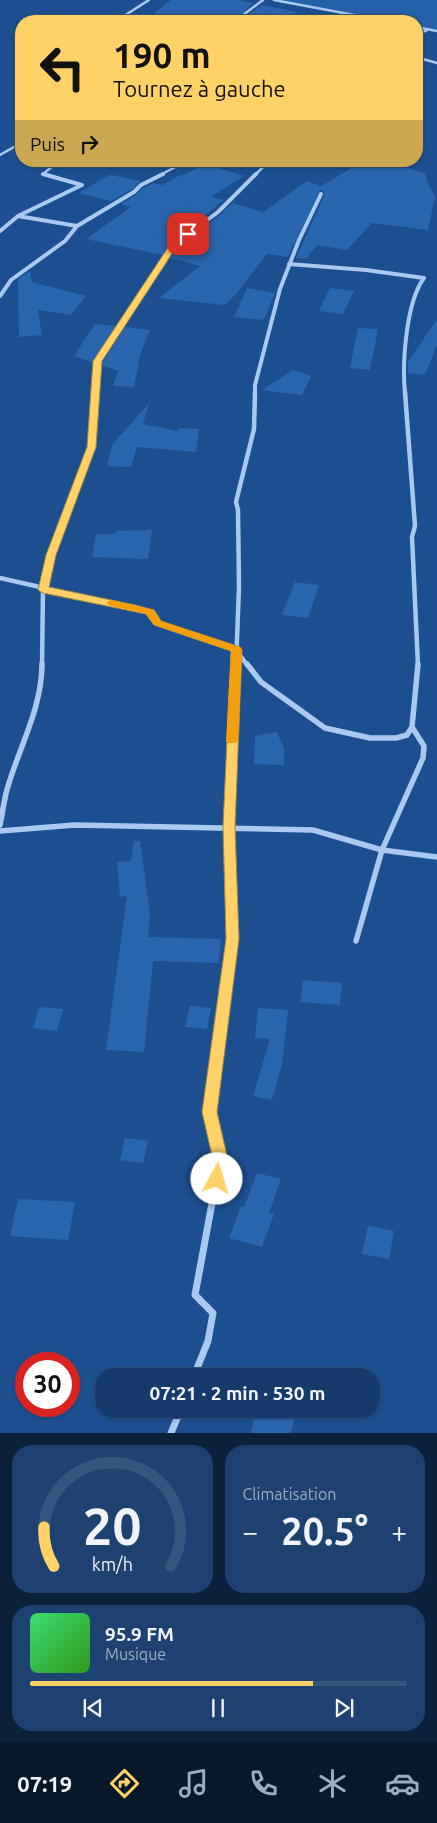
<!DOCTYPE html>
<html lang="fr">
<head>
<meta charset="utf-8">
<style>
	body { margin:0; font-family:Ubuntu,sans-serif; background:#1d4271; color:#f1f3f6; height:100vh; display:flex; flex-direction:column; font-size:19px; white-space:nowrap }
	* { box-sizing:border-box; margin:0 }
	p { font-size:16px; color:#9dadc1 }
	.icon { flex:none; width:28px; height:28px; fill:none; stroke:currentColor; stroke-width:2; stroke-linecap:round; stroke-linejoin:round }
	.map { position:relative; height:1433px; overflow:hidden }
	.details { display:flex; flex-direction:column; gap:12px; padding:12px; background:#0b203b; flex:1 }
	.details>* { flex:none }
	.guide { position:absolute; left:15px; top:15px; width:408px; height:152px; border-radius:20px; box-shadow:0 1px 4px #0004,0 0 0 1px #33557e; background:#ffd166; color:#111; overflow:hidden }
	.speed { position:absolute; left:15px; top:1352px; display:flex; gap:10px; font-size:25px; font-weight:700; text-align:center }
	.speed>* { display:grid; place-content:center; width:65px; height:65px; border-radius:50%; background:#143b6b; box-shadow:0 1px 4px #0004,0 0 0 1px #33557e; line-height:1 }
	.speed .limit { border:8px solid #d22; background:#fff; color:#111 }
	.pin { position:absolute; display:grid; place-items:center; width:42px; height:42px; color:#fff; margin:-21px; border-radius:10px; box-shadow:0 2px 8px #0006 }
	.me { position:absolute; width:55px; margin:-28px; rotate:6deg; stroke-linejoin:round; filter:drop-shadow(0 0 4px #0008) }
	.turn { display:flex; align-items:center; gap:18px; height:105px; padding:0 15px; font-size:22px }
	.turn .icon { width:65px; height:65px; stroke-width:2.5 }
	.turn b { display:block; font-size:35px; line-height:42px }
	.then { display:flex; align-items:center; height:48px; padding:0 15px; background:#0003; gap:10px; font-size:19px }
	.big { font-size:38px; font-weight:700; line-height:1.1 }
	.details .card { flex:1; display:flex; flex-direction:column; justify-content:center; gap:8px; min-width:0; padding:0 18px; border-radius:20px; background:#1d4271 }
	.details .dial { align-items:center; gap:0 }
	.dial svg { height:130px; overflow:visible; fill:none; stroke:#33557e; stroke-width:7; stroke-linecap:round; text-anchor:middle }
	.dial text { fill:#f1f3f6; stroke:none }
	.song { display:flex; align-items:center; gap:15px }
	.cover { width:60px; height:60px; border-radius:8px; background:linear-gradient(135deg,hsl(140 70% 55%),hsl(110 70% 35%)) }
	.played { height:5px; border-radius:2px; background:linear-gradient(90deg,#ffd166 75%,#33557e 75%) }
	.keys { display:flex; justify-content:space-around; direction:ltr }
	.heat { display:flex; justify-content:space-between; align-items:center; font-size:28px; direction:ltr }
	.details .tiles { flex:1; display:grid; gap:12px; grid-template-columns:1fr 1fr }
	.card:last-child { grid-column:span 2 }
	.trip { position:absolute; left:95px; top:1368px; width:285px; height:50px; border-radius:20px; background:#143b6b; box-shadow:0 1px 4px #0004,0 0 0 1px #33557e; font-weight:700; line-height:50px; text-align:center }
	.tabs { display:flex; height:80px; justify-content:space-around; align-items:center; background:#08182b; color:#9dadc1 }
	.tabs .icon { width:35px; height:35px }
	.tabs .on { color:#ffd166 }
	.tabs b { font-size:22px; color:#f1f3f6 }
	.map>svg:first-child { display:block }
	.green { fill:#2461a8 }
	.building { fill:#2a66ad }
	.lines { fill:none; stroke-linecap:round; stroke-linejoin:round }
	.minor-far4 { stroke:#a9c9ee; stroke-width:2.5 }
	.minor-far3 { stroke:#a9c9ee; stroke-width:4 }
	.minor-far2 { stroke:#a9c9ee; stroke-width:4.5 }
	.minor-far1 { stroke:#a9c9ee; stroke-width:5.5 }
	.minor { stroke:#a9c9ee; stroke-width:7 }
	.route { fill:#ffd166; stroke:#a68842 }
	.slow { fill:#f59e0b }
</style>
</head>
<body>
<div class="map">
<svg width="437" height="1433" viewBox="0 0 437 1433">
	<rect width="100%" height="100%" fill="#1b4f8f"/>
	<path class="green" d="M279,0H437V30L416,26V21H390Z"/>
	<path class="building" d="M171,0H238L254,3L232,21H144Z
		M262,5L297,12L296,21H240Z
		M364,161H381L425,173L429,186L435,196L428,230L372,223L347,250L317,245L306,259L296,258L324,196V192L320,190L288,257L267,254L236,294L225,305L159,298L200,266L170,258L177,248L220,215L232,203L263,212L307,181L321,186Z
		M205,164L244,176L211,197L224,200L172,242L163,255L86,239L131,207L121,204L136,195L143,188L153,183L163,185L180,175H184Z
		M110,175L141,181L132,189L111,201L78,193Z
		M30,271L32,282L86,296L71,315L38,310L42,335L19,337L18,279Z
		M247,288L275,293L264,320L234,317Z
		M330,288L354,291L343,314L319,311Z
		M437,319V345L425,375L408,373V362Z
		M95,324L116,326L94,363L74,356Z
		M125,327L150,330L140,355L134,387L113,386L118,371L101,365Z
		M358,328L378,329L370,370L350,368Z
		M293,370L311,376L302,395L262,390Z
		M149,403L143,424L177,431L179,428L199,429L196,452L137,447L131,467L107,466L112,445Z
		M152,530L148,559L92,557L96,534H116V531Z
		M295,582L319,585L308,618L282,615Z
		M277,732L284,749V765L254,764L255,736Z
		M134,841H140L150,914L148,937L221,939L219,963L153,961L144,1052L106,1050L127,896L120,897L117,862L131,861Z
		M303,980L342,983L340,1005L300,1002Z
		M190,1006L211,1008L207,1029L185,1027Z
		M39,1007L63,1009L57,1031L33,1028Z
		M258,1008L288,1010L282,1064L272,1100L253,1096L270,1039L255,1038Z
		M125,1138L148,1141L143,1163L120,1160Z
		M257,1173L281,1179L269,1213L274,1214L262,1247L229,1238L241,1206L244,1207Z
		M18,1199L75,1202L68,1240L10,1236Z
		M368,1226L394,1231L389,1259L362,1254Z
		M256,1409H296L291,1433H251Z"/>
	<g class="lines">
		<path class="minor-far4" d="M274,0L386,21
			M116,21L149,0
			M235,21L263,0
			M416,27L437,31
			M416,35L427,30
			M416,57L437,63
			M0,155L21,143
			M46,175L43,174L59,161
			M160,175L187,161
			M255,175L269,161"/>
		<path class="minor-far3" d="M18,216L77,226
			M0,231L18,216L82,185L43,174
			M289,264L366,270L424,278C406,302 402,363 405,393
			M0,296L11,280L65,241L77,226L134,192L141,185L163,174
			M95,393L98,361L174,245L218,212L256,174
			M255,393V385L280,289L299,240L321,194"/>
		<path class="minor-far2" d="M405,392L415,526L412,537L418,666
			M0,578L150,612L158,623L236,650L248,666
			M42,666L43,589L51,555L91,447L95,392
			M236,666L239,587L238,510L236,502L254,429L255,392"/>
		<path class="minor-far1" d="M247,664L261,682L325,728L370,738H396L407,735L412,727
			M0,825C3,811 4,797 9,783C21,744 42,706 42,664
			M0,831L75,825L313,830L382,850L437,857
			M356,941L382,850L423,758L424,746L412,727L418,664
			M223,1007L232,939L229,827L236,664"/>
		<path class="minor" d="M194,1376L208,1341L213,1313L195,1295L220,1160L209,1112L223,1006
			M171,1433L181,1409"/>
	</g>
	<path class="route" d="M186,232L192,234L177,246L102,361L96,447L56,555L49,587L135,605L154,610L161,621L240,647L242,650L235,827L239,939L217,1112L228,1160L222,1184L217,1186L211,1184L209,1179L213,1160L202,1112L226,939L223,827L231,651L154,625L146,614L43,593L38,590L46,555L87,447L93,361L171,243Z"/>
	<path class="slow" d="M112,600L154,610L161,621L240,647L242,650L238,741L236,743H228L226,741L231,651L154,625L146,614L108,605L107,603L108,601Z"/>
</svg>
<div class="speed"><div class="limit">30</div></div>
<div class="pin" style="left:188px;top:234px;background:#d93025"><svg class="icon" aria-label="arrive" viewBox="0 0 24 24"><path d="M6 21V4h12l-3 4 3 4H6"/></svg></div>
<svg class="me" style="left:217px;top:1179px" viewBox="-20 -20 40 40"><circle r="19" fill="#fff"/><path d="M0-13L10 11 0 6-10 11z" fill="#ffd166"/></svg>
<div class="trip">07:21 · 2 min · 530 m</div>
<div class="guide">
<div class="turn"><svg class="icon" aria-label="left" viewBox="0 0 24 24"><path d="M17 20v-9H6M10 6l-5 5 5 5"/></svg><div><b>190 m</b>Tournez à gauche</div></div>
<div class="then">Puis<svg class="icon" aria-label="right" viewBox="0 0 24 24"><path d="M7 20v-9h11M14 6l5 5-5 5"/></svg></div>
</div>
</div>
<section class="details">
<div class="tiles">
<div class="card dial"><svg viewBox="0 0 100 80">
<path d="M14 69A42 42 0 1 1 86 69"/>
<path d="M14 69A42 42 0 0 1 8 45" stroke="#ffd166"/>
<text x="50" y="56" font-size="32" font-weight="700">20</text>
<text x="50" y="72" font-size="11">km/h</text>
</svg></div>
<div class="card"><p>Climatisation</p>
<div class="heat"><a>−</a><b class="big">20.5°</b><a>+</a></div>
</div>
<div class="card">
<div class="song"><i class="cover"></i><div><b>95.9 FM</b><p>Musique</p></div></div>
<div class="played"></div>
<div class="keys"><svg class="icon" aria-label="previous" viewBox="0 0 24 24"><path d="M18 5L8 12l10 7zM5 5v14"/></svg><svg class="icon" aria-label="pause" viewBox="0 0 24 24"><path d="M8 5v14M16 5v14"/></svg><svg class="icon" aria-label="next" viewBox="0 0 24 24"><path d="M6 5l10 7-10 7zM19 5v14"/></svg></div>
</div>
</div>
</section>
<nav class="tabs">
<b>07:19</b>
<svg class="icon on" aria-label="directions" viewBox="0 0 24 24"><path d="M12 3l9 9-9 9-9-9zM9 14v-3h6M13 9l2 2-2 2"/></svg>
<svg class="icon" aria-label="music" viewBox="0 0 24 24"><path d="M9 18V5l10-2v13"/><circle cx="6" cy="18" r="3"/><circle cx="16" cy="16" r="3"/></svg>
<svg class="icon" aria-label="phone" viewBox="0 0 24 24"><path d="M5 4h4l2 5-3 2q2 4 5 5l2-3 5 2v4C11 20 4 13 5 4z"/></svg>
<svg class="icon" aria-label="climate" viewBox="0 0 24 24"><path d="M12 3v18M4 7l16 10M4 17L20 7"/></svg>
<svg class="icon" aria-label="car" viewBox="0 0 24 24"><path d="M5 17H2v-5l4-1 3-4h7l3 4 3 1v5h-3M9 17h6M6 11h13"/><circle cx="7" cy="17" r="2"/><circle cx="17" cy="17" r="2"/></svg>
</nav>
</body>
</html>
